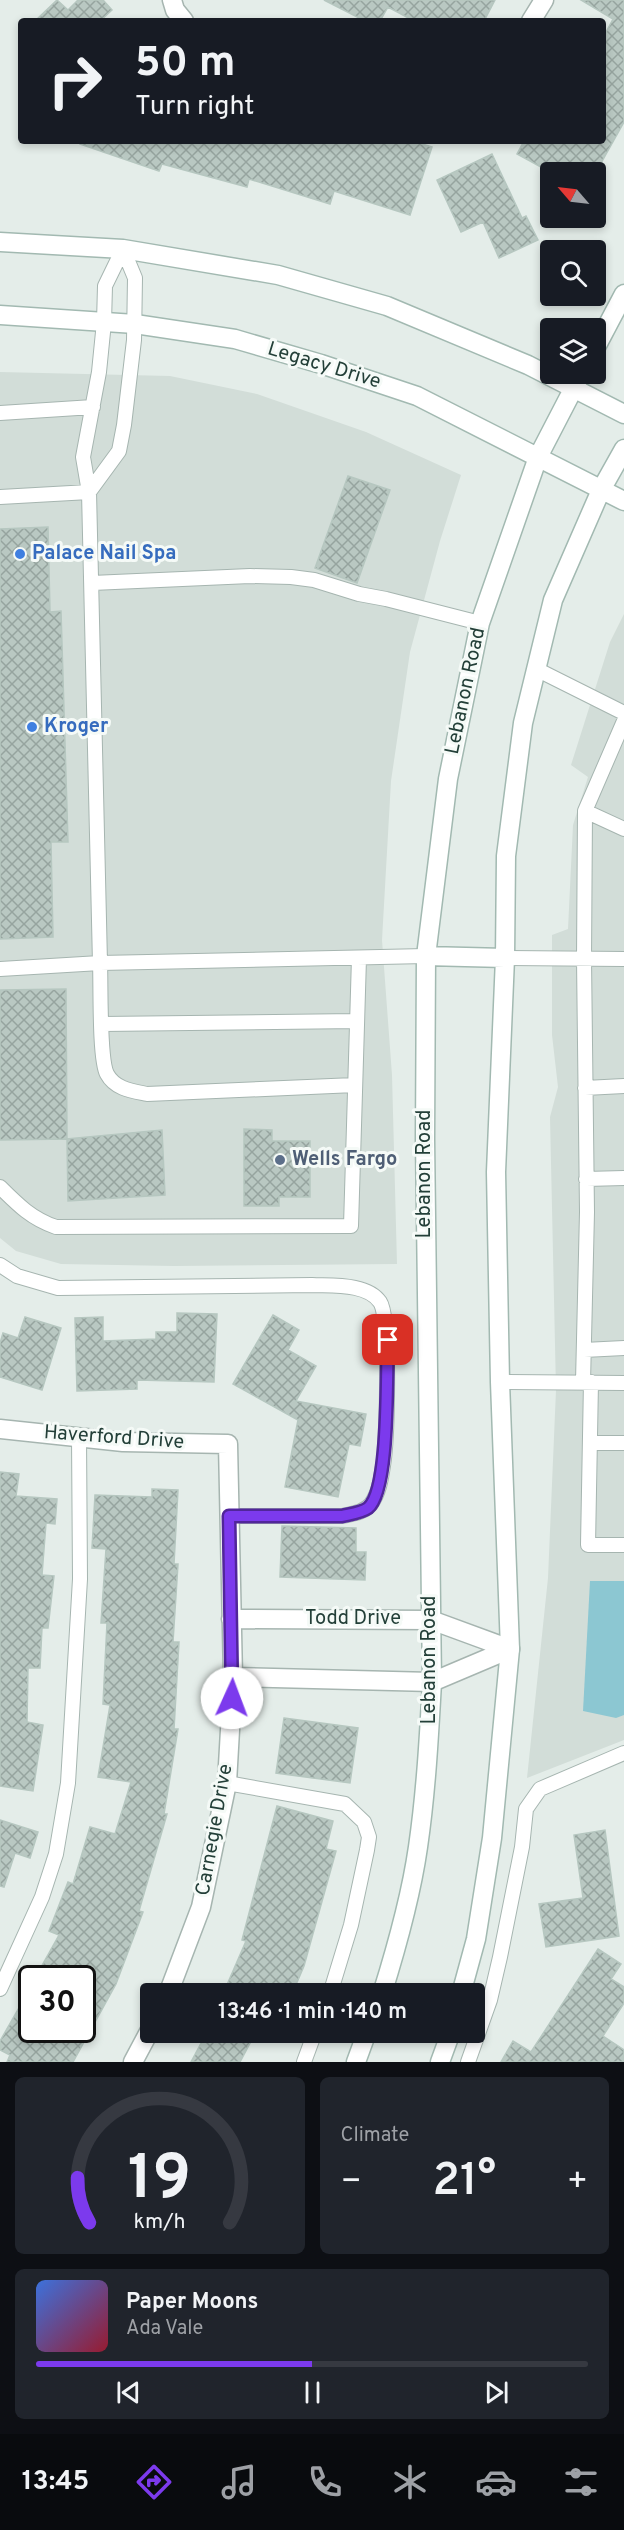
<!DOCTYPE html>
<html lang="en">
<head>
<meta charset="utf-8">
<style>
	body { margin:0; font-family:Overpass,sans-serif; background:#20242c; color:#f1f3f6; height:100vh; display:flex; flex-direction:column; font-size:22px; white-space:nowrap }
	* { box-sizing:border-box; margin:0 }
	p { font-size:20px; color:#9ea1a6 }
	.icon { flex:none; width:33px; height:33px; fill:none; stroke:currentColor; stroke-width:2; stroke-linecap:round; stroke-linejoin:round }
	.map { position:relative; height:2062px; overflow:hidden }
	.sheet { display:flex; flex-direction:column; gap:15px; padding:15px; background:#0d0f14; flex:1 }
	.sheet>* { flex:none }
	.banner { position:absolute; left:18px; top:18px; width:588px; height:126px; border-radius:6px; box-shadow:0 3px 9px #0003; background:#171b24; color:#f1f3f6; overflow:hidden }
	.needle { width:39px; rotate:298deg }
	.buttons { position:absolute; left:540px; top:162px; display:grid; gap:12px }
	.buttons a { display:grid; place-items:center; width:66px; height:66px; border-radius:6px; background:#171b24; box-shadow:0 3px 9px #0003; font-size:30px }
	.speed { position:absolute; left:18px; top:1965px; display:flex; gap:12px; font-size:30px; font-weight:700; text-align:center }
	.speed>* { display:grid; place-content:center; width:78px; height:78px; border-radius:50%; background:#171b24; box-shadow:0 3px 9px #0003; line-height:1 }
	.speed .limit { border:3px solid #111; border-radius:9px; background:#fff; color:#111 }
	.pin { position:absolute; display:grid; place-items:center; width:51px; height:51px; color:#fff; margin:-26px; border-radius:12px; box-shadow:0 3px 9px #0006 }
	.me { position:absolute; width:66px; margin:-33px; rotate:2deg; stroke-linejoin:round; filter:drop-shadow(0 0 4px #0008) }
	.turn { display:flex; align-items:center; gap:21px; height:126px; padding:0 18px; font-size:27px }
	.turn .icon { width:78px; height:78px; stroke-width:2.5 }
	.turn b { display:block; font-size:42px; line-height:51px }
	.big { font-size:45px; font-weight:600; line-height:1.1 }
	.sheet .card { flex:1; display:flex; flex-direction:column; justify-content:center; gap:9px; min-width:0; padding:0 21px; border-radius:9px; background:#20242c }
	.sheet .dial { align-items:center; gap:0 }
	.dial svg { height:156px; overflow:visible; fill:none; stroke:#363941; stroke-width:7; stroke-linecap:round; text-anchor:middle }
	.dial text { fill:#f1f3f6; stroke:none }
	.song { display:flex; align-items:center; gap:18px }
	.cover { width:72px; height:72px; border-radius:9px; background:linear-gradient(135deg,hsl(220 70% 55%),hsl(350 70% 35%)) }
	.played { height:6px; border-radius:3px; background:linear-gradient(90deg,#7c3aed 50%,#363941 50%) }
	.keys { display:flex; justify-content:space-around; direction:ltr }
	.heat { display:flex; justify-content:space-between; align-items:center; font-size:33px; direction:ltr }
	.sheet .tiles { flex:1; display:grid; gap:15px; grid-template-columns:1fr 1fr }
	.card:last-child { grid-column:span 2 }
	.trip { position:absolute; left:140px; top:1983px; width:345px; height:60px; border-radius:6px; background:#171b24; box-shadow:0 3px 9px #0003; font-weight:600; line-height:60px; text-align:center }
	.menu { display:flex; height:96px; justify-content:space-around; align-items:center; background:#090b0e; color:#9ea1a6 }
	.menu .icon { width:42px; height:42px }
	.menu .active { color:#7c3aed }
	.menu b { font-size:27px; color:#f1f3f6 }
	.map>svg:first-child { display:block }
	.built { fill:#d2ddd8 }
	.water { fill:#8cc7d2 }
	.building { fill:url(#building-cross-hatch); stroke:#b6c7c0; stroke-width:1.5 }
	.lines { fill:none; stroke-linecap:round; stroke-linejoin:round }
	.service-casing { stroke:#a6b5b0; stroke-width:16 }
	.minor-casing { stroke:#a6b5b0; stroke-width:21 }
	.secondary-casing { stroke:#a2b9b1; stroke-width:21 }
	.service { stroke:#fff; stroke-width:14 }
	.minor { stroke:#fff; stroke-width:18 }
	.secondary { stroke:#fff; stroke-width:18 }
	.route-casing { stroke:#51269a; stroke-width:15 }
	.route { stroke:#7c3aed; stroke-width:10 }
	.shop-dot { fill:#3f7fe0; stroke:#f5faf7; stroke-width:2 }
	.service-dot { fill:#5c6f8a; stroke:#f5faf7; stroke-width:2 }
	.labels { text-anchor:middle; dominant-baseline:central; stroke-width:6; stroke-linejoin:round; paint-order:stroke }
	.street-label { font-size:20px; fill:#233f38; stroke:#f5faf7 }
	.shop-label { font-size:20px; font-weight:bold; fill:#366cbe; stroke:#f5faf7; text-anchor:start }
	.service-label { font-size:20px; font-weight:bold; fill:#4e5e75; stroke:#f5faf7; text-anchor:start }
</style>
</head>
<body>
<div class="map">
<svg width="624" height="2062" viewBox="0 0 624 2062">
	<defs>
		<pattern id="building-cross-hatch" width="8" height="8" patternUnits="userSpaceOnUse" patternTransform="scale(1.5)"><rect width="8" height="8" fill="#b9c8c2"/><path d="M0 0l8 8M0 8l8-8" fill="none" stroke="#96a49f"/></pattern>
	</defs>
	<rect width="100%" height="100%" fill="#e4ede9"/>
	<path class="built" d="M0,372L170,376L257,394L366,432L461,475L440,541L410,652L391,781L382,940L392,1075L397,1264L174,1266L61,1264L16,1251L0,1238Z
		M624,614V1740L527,1778L548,1578L556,1390L550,1117L558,1087L552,1035V935L568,929L573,825L588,777L571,765L610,642Z"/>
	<path class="water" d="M590,1581H624V1715L616,1718L583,1711Z"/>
	<path class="building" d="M57,0L68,10L78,0H103L112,10L100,21H35Z
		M324,0H495L484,21H414L388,7L380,21H365Z
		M581,0H624V122L596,172H550L517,154L524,141H603V38L613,19Z
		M81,141H413L432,147L410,215L334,191L330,204L249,179L247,187L162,164L159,171L80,144Z
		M492,154L522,218L526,216L538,240L499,258L483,222L461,232L437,180Z
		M348,476L390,490L357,583L315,568Z
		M48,527L50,612L61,611L68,842H51L53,937L0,939V529Z
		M66,989L67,1139L0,1140V990Z
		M244,1129L272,1130V1141H310V1197H279V1206H244Z
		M162,1130L165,1195L68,1201L67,1139Z
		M177,1313L217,1314L214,1382L137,1380V1389L77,1391L75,1318L103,1317V1341L156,1339V1332H177Z
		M273,1315L299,1330L288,1350L316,1366L296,1401L366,1414L360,1446L349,1444L338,1497L285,1487L298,1420L233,1384Z
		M25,1317L61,1328L42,1390L0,1377V1343L3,1333L18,1338Z
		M0,1472L19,1474L16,1496L57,1499L55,1524L46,1523L42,1575L54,1576L48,1628H42L40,1668H28L27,1722L43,1725L33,1791L0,1786Z
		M152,1489L178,1490L174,1564H178L173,1642H179L174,1729H178L164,1814H167L139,1911L143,1912L116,1984L73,2062H7L10,2055L0,2050V2041L32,1985V2030H82V1978H35L59,1935L49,1931L68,1882L73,1884L90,1827L115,1834L131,1782L98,1777L110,1705L103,1704L107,1623H101L106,1549L92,1548L95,1495L152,1497Z
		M282,1526L356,1528V1552H366L365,1580L280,1577Z
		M284,1718L358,1728L350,1783L276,1773Z
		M277,1806L333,1821L326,1849L336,1851L304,1966L292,1994H223L246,1941L242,1940Z
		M0,1820L38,1832L30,1858L15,1853L4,1887L0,1886Z
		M605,1830L619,1936L546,1947L539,1904L583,1898L574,1835Z
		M598,1949L621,1964L611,1979L624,1987V2003L603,2036L624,2050V2062H501L513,2041L531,2052Z
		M207,2032H256L240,2062H191Z"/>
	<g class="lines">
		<g class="service-casing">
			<path id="service" d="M123,249L105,286L104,322L99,372L83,457L89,492L100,963L426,956
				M0,413L93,407
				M0,497L89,492L119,451L124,425L134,340L135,278L123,249
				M92,583L250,576L291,577L314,580L359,594L386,599L480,623
				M536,669L624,713
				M585,811L624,829
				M505,958L624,959
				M0,969L100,963C101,985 99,1059 107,1074C115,1089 132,1091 147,1094L355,1085
				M102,1024L357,1021
				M585,1088L624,1086
				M586,1179L624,1178
				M0,1187C18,1205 32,1219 56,1227L351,1226L359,958
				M0,1265L17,1276L58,1288L312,1285C332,1286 367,1283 380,1302C391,1318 387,1442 383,1466C381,1479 379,1493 371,1504C364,1513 351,1514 342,1516H229
				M584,1350L624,1348
				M500,1382L624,1383
				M583,1382L587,1212L584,959L585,811L624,721
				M591,1382L588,1545H624
				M590,1443H624
				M227,1783L345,1804L364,1822L369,1837L367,1850L351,1925L330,1994
				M0,1989L42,1897L56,1854L68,1783L80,1579L79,1437
				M304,2062L315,2032
				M468,2062L490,2000L500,1957L522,1847L526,1809L540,1789L624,1753"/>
		</g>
		<g class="minor-casing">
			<path id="minor" d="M172,0L175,10L184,21
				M531,21L544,0
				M0,1429L123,1442L228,1444L233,1677L227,1783L201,1907L168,1994
				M231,1619L431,1620L510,1649
				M233,1677L432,1682L510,1649
				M133,2062L150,2030"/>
		</g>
		<g class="secondary-casing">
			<path id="secondary" d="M0,242L123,249L278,275L387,306L528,365L624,414
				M0,315L135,324L235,339L321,364L417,396L624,501
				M596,347L624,294
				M426,956L505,958
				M382,1994C397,1946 411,1896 418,1847C426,1792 429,1737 432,1682L425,1139L426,956L448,779L480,623L538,457L581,374
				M461,1994L476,1939L492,1838L510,1649L500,1382L496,1172L505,958L506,856L523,723L553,600L601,490L624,449
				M356,2062L367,2032
				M440,2062L451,2032"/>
		</g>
		<use href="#service" class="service"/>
		<use href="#minor" class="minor"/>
		<use href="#secondary" class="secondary"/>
	</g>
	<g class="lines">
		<g class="route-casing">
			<path id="route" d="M232,1698L229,1516H342C350,1514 361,1513 368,1508C390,1490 386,1372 388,1340"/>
		</g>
		<use href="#route" class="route"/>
	</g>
	<g class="shop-dot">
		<circle cx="20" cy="554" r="6"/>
		<circle cx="32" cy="727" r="6"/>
	</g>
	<circle class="service-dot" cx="280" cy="1160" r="6"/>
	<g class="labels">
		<g class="street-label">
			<text transform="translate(324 366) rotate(17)">Legacy Drive</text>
			<text transform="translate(466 691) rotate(-78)">Lebanon Road</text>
			<text transform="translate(425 1174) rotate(-90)">Lebanon Road</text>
			<text transform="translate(114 1438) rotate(4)">Haverford Drive</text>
			<text x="353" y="1619">Todd Drive</text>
			<text transform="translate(430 1660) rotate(-90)">Lebanon Road</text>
			<text transform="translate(215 1830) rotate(-80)">Carnegie Drive</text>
		</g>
		<g class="shop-label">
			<text x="32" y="554">Palace Nail Spa</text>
			<text x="44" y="727">Kroger</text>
		</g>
		<g class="service-label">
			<text x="292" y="1160">Wells Fargo</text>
		</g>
	</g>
</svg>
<div class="buttons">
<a><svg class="needle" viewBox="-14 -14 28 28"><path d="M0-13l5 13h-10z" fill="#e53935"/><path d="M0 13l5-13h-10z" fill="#9ea1a6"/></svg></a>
<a><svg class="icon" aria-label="search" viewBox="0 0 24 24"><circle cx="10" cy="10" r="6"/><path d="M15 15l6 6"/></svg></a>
<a><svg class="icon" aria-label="layers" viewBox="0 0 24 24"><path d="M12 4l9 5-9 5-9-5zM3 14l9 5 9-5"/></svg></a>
</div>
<div class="speed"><div class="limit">30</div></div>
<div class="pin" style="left:388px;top:1340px;background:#d93025"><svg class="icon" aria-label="arrive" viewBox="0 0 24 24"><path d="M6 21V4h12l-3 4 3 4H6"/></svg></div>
<svg class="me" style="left:232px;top:1698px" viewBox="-20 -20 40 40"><circle r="19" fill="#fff"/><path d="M0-13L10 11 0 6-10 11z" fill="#7c3aed"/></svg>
<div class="trip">13:46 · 1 min · 140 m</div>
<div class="banner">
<div class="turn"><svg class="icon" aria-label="right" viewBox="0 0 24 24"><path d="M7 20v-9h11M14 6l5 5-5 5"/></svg><div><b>50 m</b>Turn right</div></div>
</div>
</div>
<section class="sheet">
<div class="tiles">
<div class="card dial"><svg viewBox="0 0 100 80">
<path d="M14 69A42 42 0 1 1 86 69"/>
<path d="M14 69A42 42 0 0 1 8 46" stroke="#7c3aed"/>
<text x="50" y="56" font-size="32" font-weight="700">19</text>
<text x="50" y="72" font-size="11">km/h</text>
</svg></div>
<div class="card"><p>Climate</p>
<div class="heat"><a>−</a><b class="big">21°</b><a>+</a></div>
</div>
<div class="card">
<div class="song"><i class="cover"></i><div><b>Paper Moons</b><p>Ada Vale</p></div></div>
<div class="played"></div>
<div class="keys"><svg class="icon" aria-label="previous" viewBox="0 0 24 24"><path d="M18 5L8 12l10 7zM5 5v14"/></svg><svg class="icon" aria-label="pause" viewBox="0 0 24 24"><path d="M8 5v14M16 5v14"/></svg><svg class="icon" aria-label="next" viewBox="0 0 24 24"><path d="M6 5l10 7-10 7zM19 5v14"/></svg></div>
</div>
</div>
</section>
<nav class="menu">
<b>13:45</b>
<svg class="icon active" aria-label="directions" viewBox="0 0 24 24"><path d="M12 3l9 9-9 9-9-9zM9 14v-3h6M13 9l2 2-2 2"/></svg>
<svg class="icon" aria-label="music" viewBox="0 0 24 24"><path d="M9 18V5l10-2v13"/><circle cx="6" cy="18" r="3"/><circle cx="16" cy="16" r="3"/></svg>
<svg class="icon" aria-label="phone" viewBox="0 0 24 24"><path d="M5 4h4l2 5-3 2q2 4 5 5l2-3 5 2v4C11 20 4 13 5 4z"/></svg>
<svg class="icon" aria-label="climate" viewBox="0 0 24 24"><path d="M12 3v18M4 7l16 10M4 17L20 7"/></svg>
<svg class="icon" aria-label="car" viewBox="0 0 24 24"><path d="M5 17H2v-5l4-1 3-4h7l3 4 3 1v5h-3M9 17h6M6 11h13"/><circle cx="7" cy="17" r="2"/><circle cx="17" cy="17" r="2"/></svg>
<svg class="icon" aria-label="filters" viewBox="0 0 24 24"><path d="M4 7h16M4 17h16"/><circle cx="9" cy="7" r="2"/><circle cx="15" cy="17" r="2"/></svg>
</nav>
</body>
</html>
